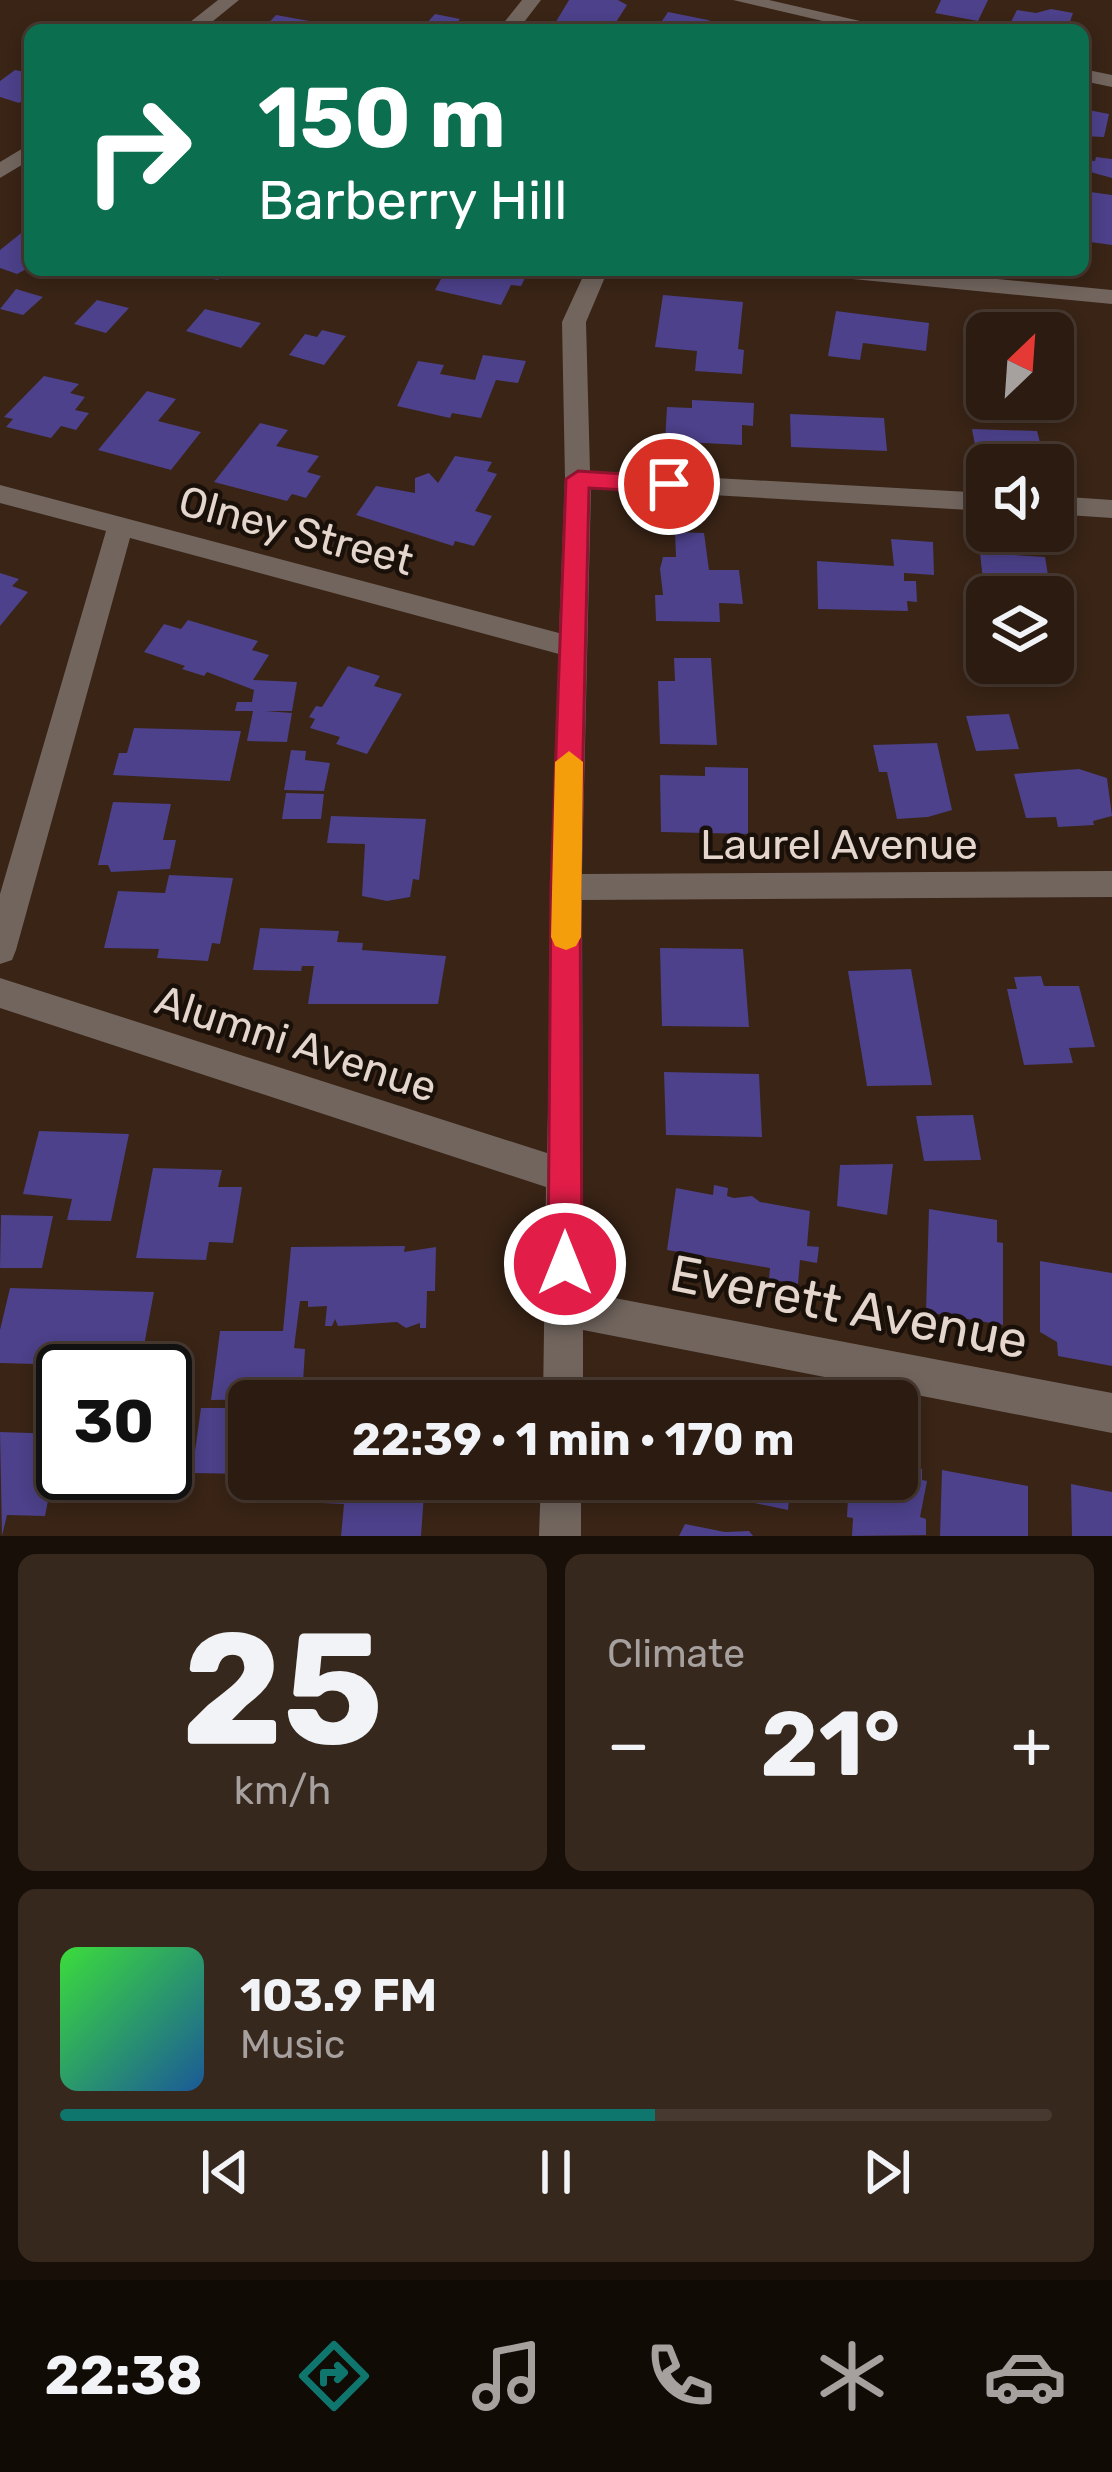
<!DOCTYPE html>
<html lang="en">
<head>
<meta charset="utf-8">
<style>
	body { margin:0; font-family:Rubik,sans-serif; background:#37281e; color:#f1f3f6; height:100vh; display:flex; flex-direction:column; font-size:45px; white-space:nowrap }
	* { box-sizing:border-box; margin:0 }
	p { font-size:39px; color:#a6a19f }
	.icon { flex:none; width:66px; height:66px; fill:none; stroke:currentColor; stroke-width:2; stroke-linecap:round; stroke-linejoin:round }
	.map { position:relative; height:1536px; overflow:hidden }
	.panel { display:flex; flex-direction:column; gap:18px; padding:18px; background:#180f09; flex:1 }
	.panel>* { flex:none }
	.top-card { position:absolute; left:24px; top:24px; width:1065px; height:252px; border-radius:18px; box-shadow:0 6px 18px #0003,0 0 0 3px #473930; background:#0b6e4f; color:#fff; overflow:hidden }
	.needle { width:78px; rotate:25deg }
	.fabs { position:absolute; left:966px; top:312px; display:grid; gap:24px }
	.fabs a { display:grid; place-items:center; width:108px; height:108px; border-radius:18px; background:#2b1b10; box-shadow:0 6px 18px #0003,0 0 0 3px #473930; font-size:60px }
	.speed { position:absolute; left:36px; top:1344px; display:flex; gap:24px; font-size:60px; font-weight:700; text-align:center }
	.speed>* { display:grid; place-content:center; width:156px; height:156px; border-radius:50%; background:#2b1b10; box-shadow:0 6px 18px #0003,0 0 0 3px #473930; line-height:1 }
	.speed .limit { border:6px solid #111; border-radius:18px; background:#fff; color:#111 }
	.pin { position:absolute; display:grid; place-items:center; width:102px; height:102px; color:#fff; margin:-51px; border:6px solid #fff; border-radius:50%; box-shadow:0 3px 12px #0007 }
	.me { position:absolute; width:132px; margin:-66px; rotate:0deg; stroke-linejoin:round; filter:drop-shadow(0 0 9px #0008) }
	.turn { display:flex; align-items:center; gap:42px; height:252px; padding:0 36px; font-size:54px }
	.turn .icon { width:156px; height:156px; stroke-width:2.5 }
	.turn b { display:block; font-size:84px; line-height:102px }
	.big { font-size:90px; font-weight:700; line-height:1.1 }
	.panel .card { flex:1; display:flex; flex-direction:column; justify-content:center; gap:18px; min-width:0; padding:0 42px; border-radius:18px; background:#37281e }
	.panel .dial { align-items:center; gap:0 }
	.dial b { font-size:156px; line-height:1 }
	.song { display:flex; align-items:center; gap:36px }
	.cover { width:144px; height:144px; border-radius:18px; background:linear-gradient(135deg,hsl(120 70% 55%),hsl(210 70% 35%)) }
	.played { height:12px; border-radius:6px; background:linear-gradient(90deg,#0f766e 60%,#473930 60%) }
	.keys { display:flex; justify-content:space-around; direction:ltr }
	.heat { display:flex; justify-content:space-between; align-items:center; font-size:66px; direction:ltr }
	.panel .tiles { flex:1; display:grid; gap:18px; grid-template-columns:1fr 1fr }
	.card:last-child { grid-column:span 2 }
	.trip { position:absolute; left:228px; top:1380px; width:690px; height:120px; border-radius:18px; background:#2b1b10; box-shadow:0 6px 18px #0003,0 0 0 3px #473930; font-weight:700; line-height:120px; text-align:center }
	.tabs { display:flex; height:192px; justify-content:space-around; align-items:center; background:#110b06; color:#a6a19f }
	.tabs .icon { width:84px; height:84px }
	.tabs .selected { color:#0f766e }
	.tabs b { font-size:54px; color:#f1f3f6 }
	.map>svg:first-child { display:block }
	.building { fill:#4c418a }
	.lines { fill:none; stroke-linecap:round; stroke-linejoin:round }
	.minor { fill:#71655e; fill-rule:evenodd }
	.route { fill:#e11d48; stroke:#92132f; stroke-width:3 }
	.slow { fill:#f59e0b }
	.labels { text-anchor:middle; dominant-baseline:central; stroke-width:9; stroke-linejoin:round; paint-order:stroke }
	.street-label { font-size:42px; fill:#e4d6cc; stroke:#1a100a }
	.near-street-label { font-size:51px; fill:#e4d6cc; stroke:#1a100a }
</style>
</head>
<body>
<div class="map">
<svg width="1112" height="1536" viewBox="0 0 1112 1536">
	<rect width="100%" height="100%" fill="#392416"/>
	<path class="building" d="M569,0H618L627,5L611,30H551Z
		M941,0H988L978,21L935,13Z
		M1051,9L1073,13L1067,30L1009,26L1017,10L1036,13Z
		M668,12L708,20L714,23L709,30H656Z
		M435,14L460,19L450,30H390L399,21L424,26Z
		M276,15L320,23L314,30H262Z
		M15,70L30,73V95L19,103L0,97V81Z
		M1083,109L1109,114L1104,137L1083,136Z
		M1096,157L1112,159V178L1083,170V160L1095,161Z
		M1083,191L1112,195V245L1083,241Z
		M30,226V267L17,274L0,268V250Z
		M168,270H227L218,280Z
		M446,270L473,275L476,270H529L521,286L511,285L501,305L435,290Z
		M16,289L43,297L23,315L0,309Z
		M663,295L743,302L738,349L744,350L742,374L695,371L697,351L655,347Z
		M97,300L129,308L106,333L74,324Z
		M205,309L261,323L241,348L186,331Z
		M836,311L929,323L926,351L863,343L860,360L828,356Z
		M322,330L346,336L324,365L289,355L305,334L317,337Z
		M483,355L526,361L518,383L496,380L481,418L452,413L450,418L397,406L418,361L444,365L440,374L475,380Z
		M44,376L79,384L70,393L85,397L75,410L89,413L76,430L61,426L51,438L6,427L13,419L4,417Z
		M147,391L176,399L158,421L201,432L171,470L98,450Z
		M692,400L754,403L753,426L742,425V445L665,441L667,407L692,408Z
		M790,414L884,418L887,451L791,447Z
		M260,423L288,430L276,446L319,456L307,472L321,476L306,498L292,494L287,501L214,482Z
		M972,429L1037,431L1046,465H987V471H980Z
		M455,456L492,462L487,471L497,474L475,511L492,516L474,546L455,541L453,546L356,515L376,486L415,493V478L429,473L438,483Z
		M675,532L704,533L709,570H739L743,604L719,603L720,622L656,621L655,595H663L660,569L663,557H676Z
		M891,539L933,542L934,575L904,573V581H916L917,602L907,601L908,611L818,609L817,561L894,566Z
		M980,553L1045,557L1051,593L984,589Z
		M0,573L19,579L12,586L28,592L0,626Z
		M188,620L258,641L252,650L269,655L253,680L297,682L292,711H265L292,713L287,742L247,741L253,711H235L237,702H252L254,690L207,672L204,676L182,669L185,666L144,652L164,624L181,629Z
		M674,658H711L717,745L660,744L658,681H675Z
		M348,666L380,676L374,686L402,694L367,754L336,744L340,737L310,728L315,719L309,717L316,706L322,707Z
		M1009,714L1019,749L976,751L966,716Z
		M134,728L241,731L230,781L113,775L119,753H127Z
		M937,743L952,810L928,817L897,819L887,772H879L873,745Z
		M291,750L306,751L305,760L330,763L324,791L284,790Z
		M705,767L748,768V834L661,832L660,775L705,776Z
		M1079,769L1107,778L1112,816L1093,821L1094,825L1058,827L1056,817L1026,818L1014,774Z
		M286,793L324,794L321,819H282Z
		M113,802L171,804L163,840H176L170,869L111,872L108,865H98Z
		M331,816L426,819L419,880L413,879L410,897L387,901L362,896L365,844L327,843Z
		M169,875L233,878L220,944L212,943L208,961L157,958L159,949L104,948L118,891L165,893Z
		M260,928L339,931L337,942L363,943L362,950L446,956L438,1004H308L314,966H302L301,971L253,970Z
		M660,948L743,949L749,1027L662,1026Z
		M911,969L932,1085L867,1086L848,971Z
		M1041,976L1044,986H1079L1095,1047L1069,1048L1073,1063L1024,1065L1007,989H1017L1014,977Z
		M664,1072L759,1074L762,1137L666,1135Z
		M973,1115L981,1160L924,1161L916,1116Z
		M39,1131L129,1134L111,1221L67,1220L72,1199L23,1194Z
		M893,1164L887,1215L837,1206L840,1165Z
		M153,1168L222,1170L218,1187H242L233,1243L209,1242L206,1260L136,1258Z
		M714,1185L728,1188L727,1196L734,1198L752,1196L760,1202L810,1211L807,1246L819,1247L817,1263L800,1260L798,1284L769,1279L770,1268L667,1250L676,1188L713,1195Z
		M929,1209L997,1220V1242L1003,1243V1325L926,1312Z
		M1,1215L53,1216L42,1268H0Z
		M405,1246L404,1252L436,1247L435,1291H427L426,1328H420V1323L406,1328L397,1322L338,1326L335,1319L332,1326H325L327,1306L308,1307V1301H300L294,1348L305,1349L303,1382H279L277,1399L211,1400L220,1331H283L291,1247Z
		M1040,1261L1112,1273V1366L1058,1356L1057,1342L1040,1332Z
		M10,1288L154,1292L140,1367L0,1363V1330Z
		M201,1408H249V1474L192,1473Z
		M0,1432L61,1434L45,1516L7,1515L2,1536Z
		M897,1465L922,1469V1480L927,1481L920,1517L926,1519V1535L852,1536L853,1518L847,1517L849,1479H897Z
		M942,1470L1028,1486V1536H940Z
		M324,1479H425L421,1536H341L344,1504L321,1503Z
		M663,1479H791L788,1510L663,1484Z
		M1071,1484L1112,1492V1536H1072Z
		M685,1524L725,1532L749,1531L753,1536H679Z"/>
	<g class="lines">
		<path class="minor" d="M218,0H239L202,30H180Z
			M522,0H541L518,30H498Z
			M733,0H769L899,30H861Z
			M1083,69L1112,75V87L1083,81Z
			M30,144V160L0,178V162Z
			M586,270H608L586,322L590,471L987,493V511L591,488L582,874L1112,871V897L582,900L583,1292L1112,1393V1433L583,1330V1401H543L546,1187L0,1008V978L547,1153L559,654L130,538L16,950L12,960L0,964V894L106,531L0,503V485L559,633L565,479L562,322Z
			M821,270H903L1112,290V304L832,277Z
			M1053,496L1112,500V518L1053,514Z
			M541,1479H581V1536H539Z"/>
	</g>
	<path class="route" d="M578,471L669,477L680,484L669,492L589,488L580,887L582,1264L577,1276L565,1281L553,1276L548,1264L551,887L566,479Z"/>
	<path class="slow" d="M569,751L583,762L581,937L576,946L566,950L555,946L551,937L555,762Z"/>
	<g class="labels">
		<g class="street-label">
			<text transform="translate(296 531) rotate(15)">Olney Street</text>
			<text x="839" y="845">Laurel Avenue</text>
			<text transform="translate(296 1044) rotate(18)">Alumni Avenue</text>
		</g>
		<g class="near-street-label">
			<text transform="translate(849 1307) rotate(11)">Everett Avenue</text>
		</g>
	</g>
</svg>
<div class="fabs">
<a><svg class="needle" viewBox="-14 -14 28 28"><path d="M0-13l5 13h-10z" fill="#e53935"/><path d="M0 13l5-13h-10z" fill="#a6a19f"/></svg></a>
<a><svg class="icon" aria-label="sound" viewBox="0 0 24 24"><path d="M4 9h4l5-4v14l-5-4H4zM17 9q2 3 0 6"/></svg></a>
<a><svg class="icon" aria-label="layers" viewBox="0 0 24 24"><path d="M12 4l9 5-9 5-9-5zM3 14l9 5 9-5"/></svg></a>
</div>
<div class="speed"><div class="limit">30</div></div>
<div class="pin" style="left:669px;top:484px;background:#d93025"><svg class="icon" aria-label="arrive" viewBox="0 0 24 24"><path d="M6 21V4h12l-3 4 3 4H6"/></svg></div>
<svg class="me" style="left:565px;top:1264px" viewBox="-20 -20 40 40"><circle r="17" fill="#e11d48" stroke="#fff" stroke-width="3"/><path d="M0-11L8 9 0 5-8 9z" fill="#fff"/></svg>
<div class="trip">22:39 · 1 min · 170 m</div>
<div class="top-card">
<div class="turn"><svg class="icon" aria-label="right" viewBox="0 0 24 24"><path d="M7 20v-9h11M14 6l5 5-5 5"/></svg><div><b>150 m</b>Barberry Hill</div></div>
</div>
</div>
<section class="panel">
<div class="tiles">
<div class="card dial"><b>25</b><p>km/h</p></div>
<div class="card"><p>Climate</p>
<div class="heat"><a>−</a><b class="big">21°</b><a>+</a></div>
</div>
<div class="card">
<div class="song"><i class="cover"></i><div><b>103.9 FM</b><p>Music</p></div></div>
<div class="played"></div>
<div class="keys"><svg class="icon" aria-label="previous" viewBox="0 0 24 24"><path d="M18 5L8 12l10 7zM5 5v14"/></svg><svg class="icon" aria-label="pause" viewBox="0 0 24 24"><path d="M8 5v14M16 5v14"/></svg><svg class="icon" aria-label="next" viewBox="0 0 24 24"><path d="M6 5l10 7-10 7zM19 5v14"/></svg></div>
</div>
</div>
</section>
<nav class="tabs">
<b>22:38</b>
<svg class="icon selected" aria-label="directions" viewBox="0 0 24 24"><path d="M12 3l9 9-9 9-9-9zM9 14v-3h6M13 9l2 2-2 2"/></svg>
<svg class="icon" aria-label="music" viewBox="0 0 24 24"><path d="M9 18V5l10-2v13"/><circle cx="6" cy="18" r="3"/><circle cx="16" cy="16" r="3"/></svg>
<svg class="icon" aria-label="phone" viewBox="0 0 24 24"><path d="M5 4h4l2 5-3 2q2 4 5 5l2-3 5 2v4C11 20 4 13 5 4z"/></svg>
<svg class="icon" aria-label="climate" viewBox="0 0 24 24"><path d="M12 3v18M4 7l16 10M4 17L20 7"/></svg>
<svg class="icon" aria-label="car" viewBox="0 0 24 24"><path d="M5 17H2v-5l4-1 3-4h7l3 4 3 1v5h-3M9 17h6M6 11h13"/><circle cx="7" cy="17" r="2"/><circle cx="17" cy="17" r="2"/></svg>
</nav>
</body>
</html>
